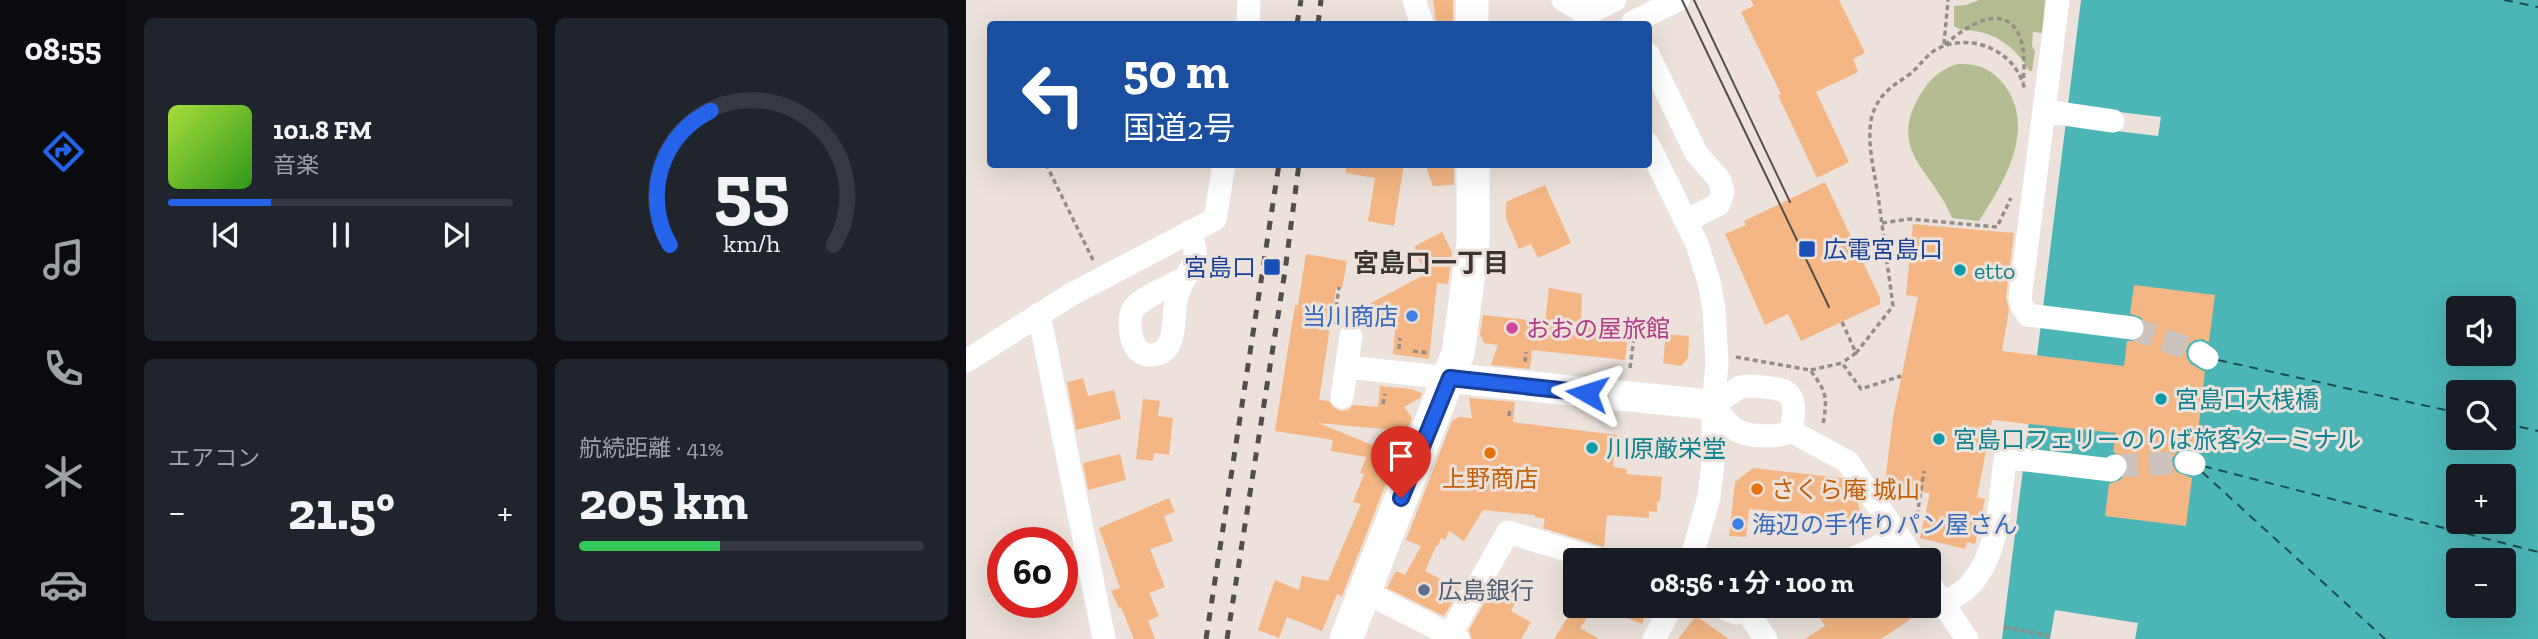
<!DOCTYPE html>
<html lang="ja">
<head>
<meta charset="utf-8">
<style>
	body { margin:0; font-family:"Zilla Slab","Noto Sans JP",serif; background:#20242c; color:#f1f3f6; height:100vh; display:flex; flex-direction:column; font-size:26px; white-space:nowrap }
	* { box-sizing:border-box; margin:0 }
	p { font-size:23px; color:#9ea1a6 }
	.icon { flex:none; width:38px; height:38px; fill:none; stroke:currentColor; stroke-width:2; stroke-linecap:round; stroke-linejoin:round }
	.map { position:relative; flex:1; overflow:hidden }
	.details { display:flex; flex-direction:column; gap:18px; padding:18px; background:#0d0f14; width:840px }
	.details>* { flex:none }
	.guide { position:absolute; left:21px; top:21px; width:665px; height:147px; border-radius:7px; box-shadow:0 7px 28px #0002; background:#1a4fa0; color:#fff; overflow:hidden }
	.fabs { position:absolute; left:1480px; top:296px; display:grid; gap:14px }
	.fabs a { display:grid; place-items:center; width:70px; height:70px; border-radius:7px; background:#171b24; box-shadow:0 7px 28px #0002; font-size:35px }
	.speed { position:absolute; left:21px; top:527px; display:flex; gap:14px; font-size:35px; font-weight:700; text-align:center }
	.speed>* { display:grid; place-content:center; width:91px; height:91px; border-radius:50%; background:#171b24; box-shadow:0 7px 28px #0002; line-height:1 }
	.speed .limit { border:10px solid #d22; background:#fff; color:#111 }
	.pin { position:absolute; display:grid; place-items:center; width:60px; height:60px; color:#fff; margin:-72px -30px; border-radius:50% 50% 50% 0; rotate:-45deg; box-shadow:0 0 7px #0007 }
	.pin .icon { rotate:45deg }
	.me { position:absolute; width:77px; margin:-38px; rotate:276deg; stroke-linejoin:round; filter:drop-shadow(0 0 5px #0008) }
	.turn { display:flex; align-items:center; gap:24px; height:147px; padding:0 21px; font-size:32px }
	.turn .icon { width:91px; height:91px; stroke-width:2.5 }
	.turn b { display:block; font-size:49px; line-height:60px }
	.big { font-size:52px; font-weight:700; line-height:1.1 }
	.details .tile { flex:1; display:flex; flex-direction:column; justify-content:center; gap:10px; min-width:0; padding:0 24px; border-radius:10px; background:#20242c }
	.details .dial { align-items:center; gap:0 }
	.dial svg { height:182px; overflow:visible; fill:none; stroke:#363941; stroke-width:7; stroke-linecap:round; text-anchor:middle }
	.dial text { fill:#f1f3f6; stroke:none }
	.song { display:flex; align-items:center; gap:21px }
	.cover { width:84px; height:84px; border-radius:10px; background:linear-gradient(135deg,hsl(80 70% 55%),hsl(110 70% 35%)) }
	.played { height:7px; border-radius:4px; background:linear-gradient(90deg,#2563eb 30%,#363941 30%) }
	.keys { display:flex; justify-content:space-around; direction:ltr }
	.heat { display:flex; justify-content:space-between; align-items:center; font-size:38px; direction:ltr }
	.charge { height:10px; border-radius:5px; background:linear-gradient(90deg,#34c759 41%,#363941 0) }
	.details .tiles { flex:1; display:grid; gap:18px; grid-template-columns:repeat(2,1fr) }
	.trip { position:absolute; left:597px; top:548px; width:378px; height:70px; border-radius:7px; background:#171b24; box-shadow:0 7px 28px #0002; font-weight:700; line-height:70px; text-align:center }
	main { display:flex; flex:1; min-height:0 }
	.tab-bar { display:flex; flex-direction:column; width:126px; justify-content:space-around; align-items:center; background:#090b0e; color:#9ea1a6 }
	.tab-bar .icon { width:49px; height:49px }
	.tab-bar .current { color:#2563eb }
	.tab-bar b { font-size:32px; color:#f1f3f6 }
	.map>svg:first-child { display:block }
	.green { fill:#b5bc91 }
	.water { fill:#4cb5b6; fill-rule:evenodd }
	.pier { fill:#ece2db }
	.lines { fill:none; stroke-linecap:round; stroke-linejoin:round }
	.ferry { stroke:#1e4d4d; stroke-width:2; stroke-dasharray:9 7; stroke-linecap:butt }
	.building { fill:#f3b684 }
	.minor-tunnel { stroke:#ccc3bd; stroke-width:23; stroke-dasharray:23 11; stroke-linecap:butt }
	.path { stroke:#948d88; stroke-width:3.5; stroke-dasharray:5 3.5; stroke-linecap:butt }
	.minor { stroke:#fff; stroke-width:23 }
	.major { stroke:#fff; stroke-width:30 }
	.highway { stroke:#fff; stroke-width:33 }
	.tram { stroke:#534e4a; stroke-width:2 }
	.rail { stroke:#534e4a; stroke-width:5; stroke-dasharray:9 9; stroke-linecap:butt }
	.route-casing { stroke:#184099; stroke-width:18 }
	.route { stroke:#2563eb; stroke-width:12 }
	.transit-dot { fill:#1a4fb4; stroke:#ece2db; stroke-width:2.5 }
	.culture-dot { fill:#0f9aa8; stroke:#ece2db; stroke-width:2.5 }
	.shop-dot { fill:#3f7fe0; stroke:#ece2db; stroke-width:2.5 }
	.hotel-dot { fill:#d1479c; stroke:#ece2db; stroke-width:2.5 }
	.food-dot { fill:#e8710a; stroke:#ece2db; stroke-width:2.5 }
	.service-dot { fill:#5c6f8a; stroke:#ece2db; stroke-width:2.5 }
	.labels { text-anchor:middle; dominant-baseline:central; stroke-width:6; stroke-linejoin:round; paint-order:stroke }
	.transit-label { font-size:24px; fill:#164399; stroke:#ece2db; text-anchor:start }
	.culture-label { font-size:24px; fill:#0d838f; stroke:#ece2db; text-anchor:start }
	.shop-label { font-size:24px; fill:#366cbe; stroke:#ece2db; text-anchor:end }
	.hotel-label { font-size:24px; fill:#b23c85; stroke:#ece2db; text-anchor:start }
	.food-label { font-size:24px; fill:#c56008; stroke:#ece2db }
	.service-label { font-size:24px; fill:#4e5e75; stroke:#ece2db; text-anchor:start }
	.neighbourhood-label { font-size:26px; font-weight:bold; fill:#3c352f; stroke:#ece2db }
</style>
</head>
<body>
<main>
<nav class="tab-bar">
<b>08:55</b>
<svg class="icon current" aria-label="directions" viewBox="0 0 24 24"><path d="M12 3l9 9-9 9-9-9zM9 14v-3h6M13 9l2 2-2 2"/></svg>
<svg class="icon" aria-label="music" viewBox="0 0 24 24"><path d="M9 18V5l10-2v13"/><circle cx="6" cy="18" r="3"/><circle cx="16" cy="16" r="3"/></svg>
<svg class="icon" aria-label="phone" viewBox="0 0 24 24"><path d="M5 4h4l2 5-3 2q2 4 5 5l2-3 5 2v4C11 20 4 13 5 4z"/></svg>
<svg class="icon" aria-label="climate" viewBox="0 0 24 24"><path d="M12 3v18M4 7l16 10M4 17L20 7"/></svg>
<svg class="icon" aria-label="car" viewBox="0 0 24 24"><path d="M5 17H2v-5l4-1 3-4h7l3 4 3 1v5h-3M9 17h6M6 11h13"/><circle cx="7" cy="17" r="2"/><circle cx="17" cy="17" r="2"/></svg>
</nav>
<section class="details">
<div class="tiles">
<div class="tile">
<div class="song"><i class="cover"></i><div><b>101.8 FM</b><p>音楽</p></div></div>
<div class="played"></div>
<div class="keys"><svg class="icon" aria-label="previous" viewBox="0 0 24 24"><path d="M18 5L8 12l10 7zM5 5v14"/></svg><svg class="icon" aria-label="pause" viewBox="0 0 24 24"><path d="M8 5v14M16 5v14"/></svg><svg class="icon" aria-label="next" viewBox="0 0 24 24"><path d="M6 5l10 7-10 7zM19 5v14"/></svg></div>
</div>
<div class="tile dial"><svg viewBox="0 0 100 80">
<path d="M14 69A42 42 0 1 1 86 69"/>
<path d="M14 69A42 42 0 0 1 32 10" stroke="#2563eb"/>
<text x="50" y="56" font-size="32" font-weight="700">55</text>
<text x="50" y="72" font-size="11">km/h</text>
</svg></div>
<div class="tile"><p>エアコン</p>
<div class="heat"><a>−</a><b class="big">21.5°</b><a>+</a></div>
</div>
<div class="tile"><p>航続距離 · 41%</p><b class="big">205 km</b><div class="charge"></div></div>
</div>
</section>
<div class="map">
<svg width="1572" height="639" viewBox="0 0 1572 639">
	<rect width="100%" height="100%" fill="#ece2db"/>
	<path class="green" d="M1013,0H1079L1076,33L1067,32L1066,46L1069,51L1066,71H1063C1052,50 1033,35 1010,31C1002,30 995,31 988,26V6L1000,5Z
		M992,64C1009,63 1024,68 1035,81C1073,125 1039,181 1013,221L986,218C968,171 920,152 954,95C964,79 974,69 992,64Z"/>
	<path class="water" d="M1115,0H1572V639H1036ZM1493,308H1538V354H1493ZM1493,392H1538V438H1493ZM1493,476H1538V522H1493ZM1493,560H1538V606H1493Z"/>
	<path class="pier" d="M1144,111L1195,117L1192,136L1142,130Z
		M1089,610L1172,623L1169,639H1084Z"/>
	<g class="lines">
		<path class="ferry" d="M1538,0L1572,7
			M1252,360L1493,413
			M1538,423L1572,431
			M1237,466L1572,552
			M1236,472L1419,639"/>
	</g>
	<path class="building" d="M467,0H487V24H470Z
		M785,0H873L899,53L887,59L892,72L850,92L883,162L851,178L812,95L815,94L775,12L788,6Z
		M380,164H438L428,226L402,221L409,178L380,173Z
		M459,164H488V185L467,186Z
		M859,182L914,298V304L835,341L822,314L799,325L759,234L780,225L778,221Z
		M579,185L605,243L572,258L565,244L553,249L540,219V202Z
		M947,224L1048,233L1040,297L1043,310L1036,351L1158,366L1161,341H1172L1180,330L1179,323L1175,317L1164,314L1168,285L1249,295L1243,342L1236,339L1229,340L1223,344L1220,351L1221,358L1225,364L1239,372L1230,450L1216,449L1210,453L1206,459L1207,466L1211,472L1226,478L1220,526L1139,516L1143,484L1154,480L1163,469L1159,457L1147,452L1150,433L1026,420L1011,497L1019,499L1009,544L1001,542L999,549L954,538L964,493L918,490L927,417L952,297L940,295Z
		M476,232L486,252L482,284L471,283L463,359L427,354L429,330L399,325L403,304L460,274L449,252V246Z
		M340,254L381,261L376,289L370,288L353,400L363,401L367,407L375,411L382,410L387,405L412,407L414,386L445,389L456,393L454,398L438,407L446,418L441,431L352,423L431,455L376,596L371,594L356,631L321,617L313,638L292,630L309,580L333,590L336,576L362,581L395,504L387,502L398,474L394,473L400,457L365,451L367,440L309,431L329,305H332Z
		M583,288L616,294L615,325L663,330L659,360L566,350L564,369L525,365L532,345L518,343L514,334L517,315L579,322Z
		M700,334L723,336L722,358L715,366L697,363Z
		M117,378L122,396L148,390L155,419L110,430L101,382Z
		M503,398L549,402L547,422L651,435L647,467L661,469L660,474L696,477L694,501H691V512L683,511V518L641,515L638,547L577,528L579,519L569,517V515L517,510L498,541L483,531L479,540L475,538L472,546H470L459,571L494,589L478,616L421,588L430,571L439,575L455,546L440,540L486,421L493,417L506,418Z
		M177,399L194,401L192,416L207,418L203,455L188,453L187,461L170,459Z
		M154,454L160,480L122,490L117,463Z
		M787,468L876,478L892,502L897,528L853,523V515L783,509L780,537L763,536L769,482Z
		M203,498L209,512L198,516L207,541L184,549L199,587L183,593L193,616L182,621L189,639H168L155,607L153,608L145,591L154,588L133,528Z
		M533,577L556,589L545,611L565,622L555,639H506L503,630Z
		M609,606H629L614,628L633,639H588Z
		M631,606H684L676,624Z
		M855,606H936L945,619L915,639H839L859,626L853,617L859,613Z
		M730,616L763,639H712Z"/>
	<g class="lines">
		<path class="minor-tunnel" d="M1166,328L1234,353
			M1149,466L1220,462"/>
		<path class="path" d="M978,44L982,0
			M979,45C1028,0 1065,12 1057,82
			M80,164L127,260
			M916,223L944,219L1031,227L1045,198
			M876,322L890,353L876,363
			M368,324L373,287
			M433,349L434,338
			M447,351L463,353
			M890,353L927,306C922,269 917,232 912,195C908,170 900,140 906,116C913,93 927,86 944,74C954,66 960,55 971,49C1006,31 1052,52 1059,91
			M770,357L844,370C862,393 861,398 857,425
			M559,362L560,352
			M664,368L669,330
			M845,370L876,363L895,389L935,376
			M417,404L419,394
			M543,416L544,408
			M946,522L951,516L958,471
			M1038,627L1084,636"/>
		<path class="minor" d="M448,0L456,24
			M597,0L615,10
			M1092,0L1054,299L1056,306L1062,315L1166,328
			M618,15L649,0
			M282,24L283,0
			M668,24L667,22L712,0
			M682,54L730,153L753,179L757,191L753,204L720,221
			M1078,111L1147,121
			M682,144L731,244L743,282L748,309L751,364L747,405V464L743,497L725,560
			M219,278C206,285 176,297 168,308C161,317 164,340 171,349C180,359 197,356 203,344C210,330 207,311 211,296C220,265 238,270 224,231
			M73,314L138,639
			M1234,353L1241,358
			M0,361L106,294L249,219L258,164
			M381,367L484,378
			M785,386C823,389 833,389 825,431C814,438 782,437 770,430C761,425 754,413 747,405L774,387Z
			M376,397L385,336
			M825,431L882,462L949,560
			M1220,462L1228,464
			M884,560L933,537
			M962,581L1001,639
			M399,592L492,639
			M977,603C986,598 997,593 1004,585C1034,552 1033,502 1039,460L1044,458L1145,470L1149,466
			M752,606L770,613L789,606
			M780,610L800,639
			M484,635L542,532L634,560
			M688,639L706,606"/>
		<path class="major" d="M484,378L747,405"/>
		<path class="highway" d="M506,0V24
			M380,639L492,353L507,244V164"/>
		<path class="tram" d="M716,0L863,307
			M728,0L824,202"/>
		<path class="rail" d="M331,24L335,0
			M352,24L355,0
			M240,639L313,164
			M261,639L319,271L333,164"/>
	</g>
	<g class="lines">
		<g class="route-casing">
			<path id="route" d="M435,498L484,378L621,393"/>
		</g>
		<use href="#route" class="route"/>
	</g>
	<g class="transit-dot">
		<rect x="832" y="240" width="18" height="18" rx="3.5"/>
		<rect x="297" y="258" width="18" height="18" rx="3.5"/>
	</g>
	<g class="culture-dot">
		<circle cx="994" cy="270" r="7"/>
		<circle cx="1195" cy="399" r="7"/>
		<circle cx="973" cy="439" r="7"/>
		<circle cx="626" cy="448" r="7"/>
	</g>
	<g class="shop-dot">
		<circle cx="446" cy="316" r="7"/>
		<circle cx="772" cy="524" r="7"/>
	</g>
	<circle class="hotel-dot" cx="546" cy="328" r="7"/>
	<g class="food-dot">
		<circle cx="524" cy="453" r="7"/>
		<circle cx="791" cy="489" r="7"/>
	</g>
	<circle class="service-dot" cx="458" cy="590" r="7"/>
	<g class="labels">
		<g class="transit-label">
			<text x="857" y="249">広電宮島口</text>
			<text x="290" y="267" text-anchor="end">宮島口</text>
		</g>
		<g class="culture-label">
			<text x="1008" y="270">etto</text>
			<text x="1209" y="399">宮島口大桟橋</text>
			<text x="987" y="439">宮島口フェリーのりば旅客ターミナル</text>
			<text x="640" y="448">川原厳栄堂</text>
		</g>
		<g class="shop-label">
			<text x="432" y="316">当川商店</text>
			<text x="786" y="524" text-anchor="start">海辺の手作りパン屋さん</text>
		</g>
		<g class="hotel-label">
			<text x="560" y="328">おおの屋旅館</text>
		</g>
		<g class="food-label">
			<text x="524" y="478">上野商店</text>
			<text x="805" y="489" text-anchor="start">さくら庵 城山</text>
		</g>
		<g class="service-label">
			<text x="472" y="590">広島銀行</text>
		</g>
		<g class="neighbourhood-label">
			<text x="465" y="263">宮島口一丁目</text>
		</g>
	</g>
</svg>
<div class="fabs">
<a><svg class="icon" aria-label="sound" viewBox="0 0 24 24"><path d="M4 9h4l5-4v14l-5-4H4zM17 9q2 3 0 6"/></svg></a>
<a><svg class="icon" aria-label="search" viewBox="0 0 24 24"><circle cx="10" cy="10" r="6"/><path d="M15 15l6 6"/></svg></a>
<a>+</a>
<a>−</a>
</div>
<div class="speed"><div class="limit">60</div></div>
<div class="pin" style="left:435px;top:498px;background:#d93025"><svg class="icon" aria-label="arrive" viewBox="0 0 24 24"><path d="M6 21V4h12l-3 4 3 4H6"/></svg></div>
<svg class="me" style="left:621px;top:393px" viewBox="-20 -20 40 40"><path d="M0-17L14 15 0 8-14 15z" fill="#2563eb" stroke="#fff" stroke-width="4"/></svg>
<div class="trip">08:56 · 1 分 · 100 m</div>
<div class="guide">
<div class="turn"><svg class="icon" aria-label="left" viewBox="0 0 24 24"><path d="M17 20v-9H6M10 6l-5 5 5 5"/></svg><div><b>50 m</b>国道2号</div></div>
</div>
</div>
</main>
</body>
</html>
